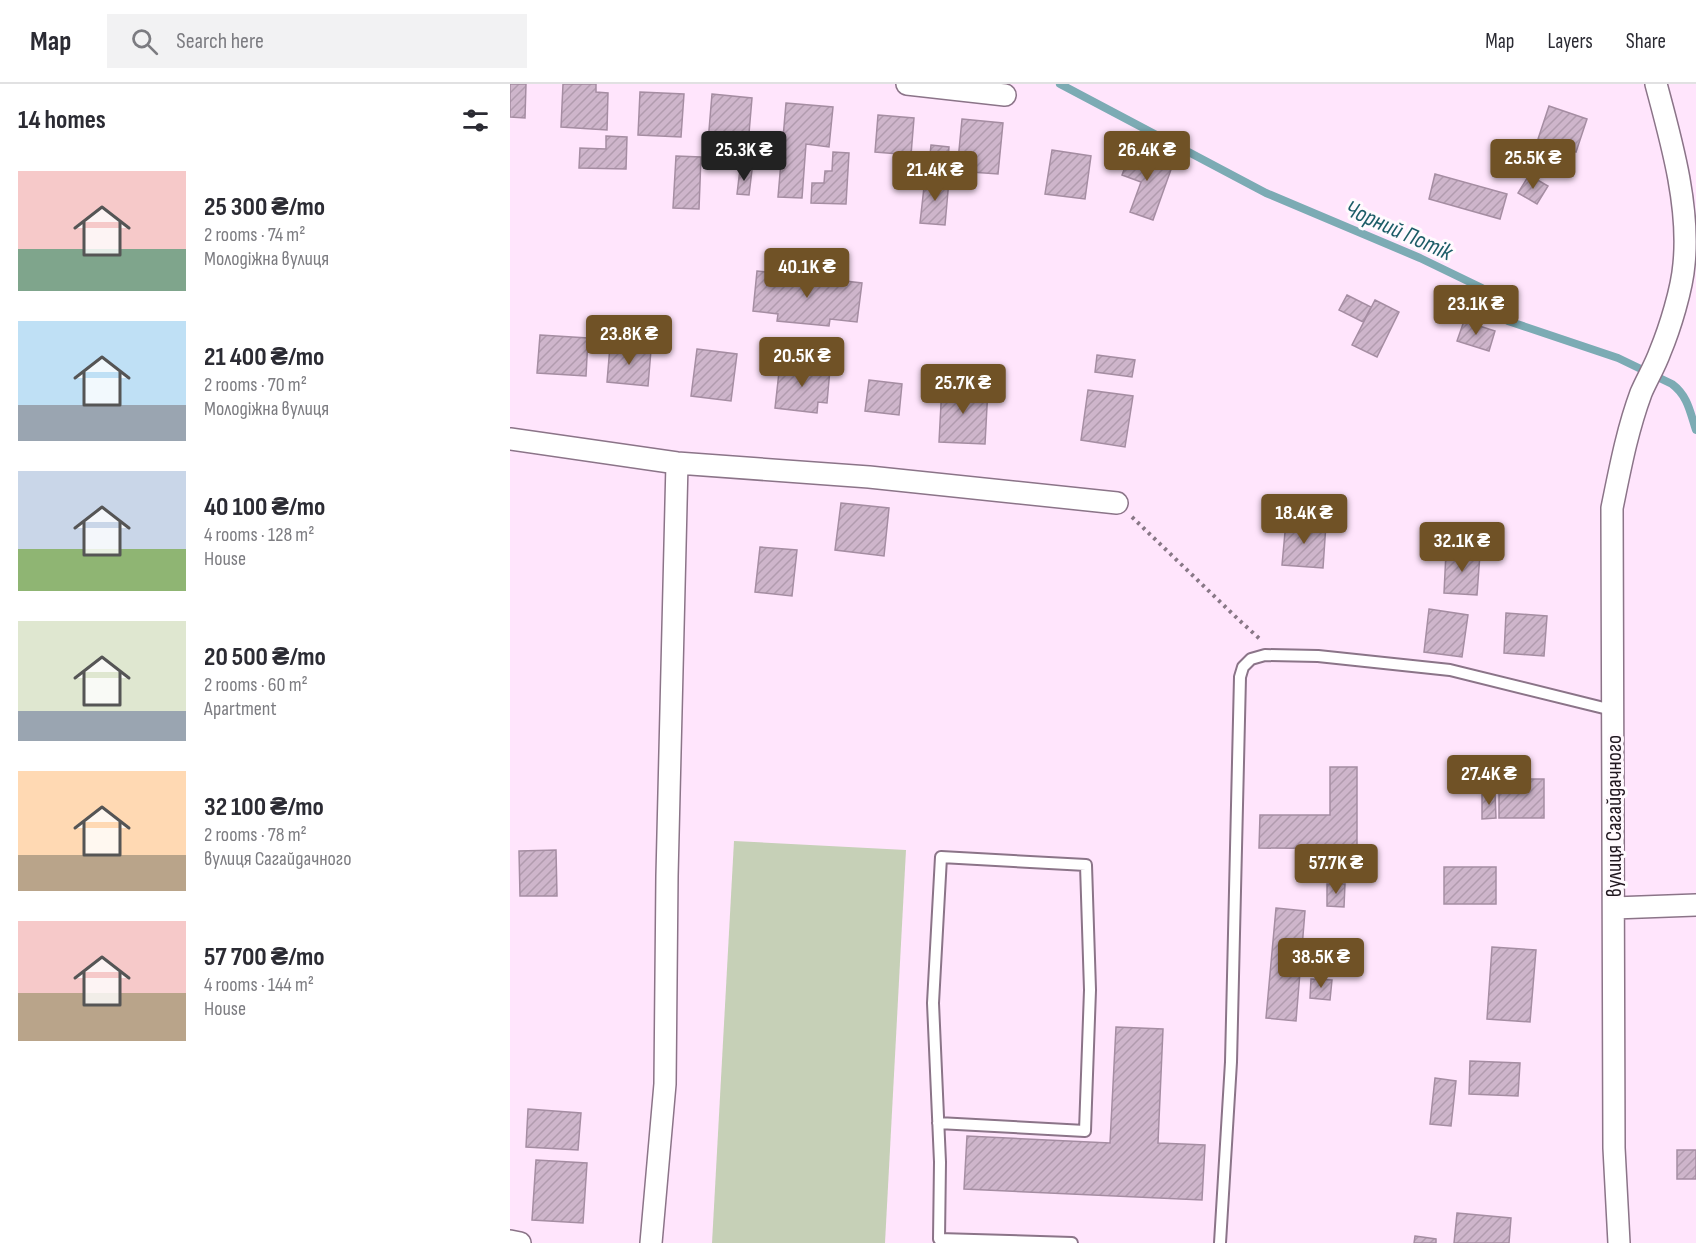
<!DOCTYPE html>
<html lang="en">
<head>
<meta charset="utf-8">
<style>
  :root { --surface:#fff; --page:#f2f2f3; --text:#2b2b33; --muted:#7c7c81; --line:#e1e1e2; --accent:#705226 }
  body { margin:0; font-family:"Sofia Sans Condensed",sans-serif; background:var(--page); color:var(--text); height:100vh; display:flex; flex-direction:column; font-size:22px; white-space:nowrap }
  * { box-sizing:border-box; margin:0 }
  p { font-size:20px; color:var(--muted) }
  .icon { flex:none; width:33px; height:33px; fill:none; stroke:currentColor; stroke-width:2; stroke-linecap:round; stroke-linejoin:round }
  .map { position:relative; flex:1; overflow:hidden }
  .panel { display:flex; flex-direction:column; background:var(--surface); width:510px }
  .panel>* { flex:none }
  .price { position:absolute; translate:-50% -51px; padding:0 14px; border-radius:6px; background:var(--accent); color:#fff; font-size:20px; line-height:39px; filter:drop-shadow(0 2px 3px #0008) }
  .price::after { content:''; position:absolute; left:50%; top:36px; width:18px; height:14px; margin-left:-9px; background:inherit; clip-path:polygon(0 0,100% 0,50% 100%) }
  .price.on { background:#222; color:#fff }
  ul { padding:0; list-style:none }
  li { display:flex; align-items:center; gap:18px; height:150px; padding:0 18px }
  li span { display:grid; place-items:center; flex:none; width:168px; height:120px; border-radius:0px; color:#555 }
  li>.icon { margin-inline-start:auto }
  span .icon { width:72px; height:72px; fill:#fffc; stroke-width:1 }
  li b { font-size:26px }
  h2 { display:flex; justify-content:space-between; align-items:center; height:72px; padding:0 18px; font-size:26px }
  header { display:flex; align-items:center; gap:36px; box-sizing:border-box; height:84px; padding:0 30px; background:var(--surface); border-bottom:2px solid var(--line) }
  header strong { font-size:28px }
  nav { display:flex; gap:33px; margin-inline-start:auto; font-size:21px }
  .search { width:420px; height:54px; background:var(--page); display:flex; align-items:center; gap:15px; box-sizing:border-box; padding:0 21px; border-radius:0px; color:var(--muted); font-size:22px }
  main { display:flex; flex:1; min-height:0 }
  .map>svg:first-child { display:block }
</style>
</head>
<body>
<header>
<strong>Map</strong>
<div class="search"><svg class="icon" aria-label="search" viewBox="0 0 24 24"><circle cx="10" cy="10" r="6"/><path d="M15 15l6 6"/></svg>Search here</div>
<nav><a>Map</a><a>Layers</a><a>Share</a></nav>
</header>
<main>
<section class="panel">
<h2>14 homes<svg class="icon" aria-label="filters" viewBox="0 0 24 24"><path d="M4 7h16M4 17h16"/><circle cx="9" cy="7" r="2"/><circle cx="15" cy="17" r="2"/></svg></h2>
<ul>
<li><span style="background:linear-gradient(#f6c9c9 65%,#7fa58c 0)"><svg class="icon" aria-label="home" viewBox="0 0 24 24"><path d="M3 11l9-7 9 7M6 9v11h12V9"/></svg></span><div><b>25 300 ₴/mo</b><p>2 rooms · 74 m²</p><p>Молодіжна вулиця</p></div></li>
<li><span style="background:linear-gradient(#bfe0f5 70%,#9aa5b1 0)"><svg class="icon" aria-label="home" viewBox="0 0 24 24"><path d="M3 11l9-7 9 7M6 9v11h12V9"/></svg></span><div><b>21 400 ₴/mo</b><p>2 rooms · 70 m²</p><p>Молодіжна вулиця</p></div></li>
<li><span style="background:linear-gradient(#c9d6e8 65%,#8fb573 0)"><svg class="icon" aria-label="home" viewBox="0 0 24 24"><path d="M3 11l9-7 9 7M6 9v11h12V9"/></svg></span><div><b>40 100 ₴/mo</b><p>4 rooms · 128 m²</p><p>House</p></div></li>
<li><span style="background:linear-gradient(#dfe7d0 75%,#9aa5b1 0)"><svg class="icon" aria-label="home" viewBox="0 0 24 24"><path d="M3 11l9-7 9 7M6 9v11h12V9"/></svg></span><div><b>20 500 ₴/mo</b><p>2 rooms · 60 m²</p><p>Apartment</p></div></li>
<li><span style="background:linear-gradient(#ffd9b3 70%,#b9a48a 0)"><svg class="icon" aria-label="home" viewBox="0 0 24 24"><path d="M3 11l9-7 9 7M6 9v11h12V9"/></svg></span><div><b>32 100 ₴/mo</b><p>2 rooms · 78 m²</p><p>вулиця Сагайдачного</p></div></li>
<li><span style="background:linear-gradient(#f6c9c9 60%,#b9a48a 0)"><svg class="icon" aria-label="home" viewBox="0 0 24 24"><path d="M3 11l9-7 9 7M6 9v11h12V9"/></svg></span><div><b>57 700 ₴/mo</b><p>4 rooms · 144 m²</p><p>House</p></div></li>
</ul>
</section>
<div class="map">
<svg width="1186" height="1159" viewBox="0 0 1186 1159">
  <defs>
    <pattern id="building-hatch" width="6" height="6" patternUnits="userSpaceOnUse" patternTransform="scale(1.5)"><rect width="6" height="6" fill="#ceb5cb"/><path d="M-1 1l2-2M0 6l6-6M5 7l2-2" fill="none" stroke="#b19bae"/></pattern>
  </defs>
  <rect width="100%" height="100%" fill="#ffe5fc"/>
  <!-- grass -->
  <path fill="#c6d0b7" d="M224 757 396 766 375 1159H202Z"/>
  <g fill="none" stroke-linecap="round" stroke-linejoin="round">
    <!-- stream -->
    <path stroke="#7cabb4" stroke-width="8" d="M550 0 756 109 910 174 972 204 982 215 991 231 998 237 1108 274 1162 300C1178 312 1180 328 1186 346"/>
  </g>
  <!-- building -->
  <path fill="url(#building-hatch)" stroke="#a58da2" stroke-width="1.5" d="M0 0H16L15 34 0 33Z
    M53 0H86V8L98 9 97 46 51 43Z
    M130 8 174 10 171 53 128 51Z
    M202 10 242 14 238 61 198 58Z
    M276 19 323 23 319 63 296 60 292 114 268 113Z
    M1039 22 1077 35 1066 68 1028 55Z
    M368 31 404 34 401 71 365 68Z
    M452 35 493 39 488 90 447 87Z
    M96 52 117 53 116 85 69 84 70 64 96 65Z
    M421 61 439 63 437 92 418 90Z
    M622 65 663 80 643 136 620 128 631 98 612 91Z
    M542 66 581 72 575 115 535 110Z
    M323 68 339 69 336 120 301 119 302 99H314L315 87H322Z
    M166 72 191 73 189 125 163 124Z
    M230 85 242 86 239 111 227 110Z
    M925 90 997 110 990 135 919 115Z
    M1019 91 1038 102 1027 120 1008 109Z
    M415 94 439 96 435 141 410 139Z
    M247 187 352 199 347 238 320 235 319 242 267 237 268 230 243 227Z
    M837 211 861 223 853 238 829 226Z
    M865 216 889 228 867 273 842 261Z
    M954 237 985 247 979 267 947 257Z
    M30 251 78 254 76 292 27 289Z
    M100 262 141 266 138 302 97 298Z
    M187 265 227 270 221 317 181 312Z
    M587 271 625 276 622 293 585 288Z
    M270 279 320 285 317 319 308 318 307 329 265 324Z
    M359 296 392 300 389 331 355 327Z
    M432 301 478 304 475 360 429 358Z
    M578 306 623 312 615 363 571 356Z
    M331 419 379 424 374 472 325 466Z
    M776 437 816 440 813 484 772 481Z
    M250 463 287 466 282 512 245 508Z
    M936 468 970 470 967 511 934 509Z
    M919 525 958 531 952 573 914 568Z
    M996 529 1037 532 1034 572 994 569Z
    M820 683H847V765L749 764 750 731H820Z
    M989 695H1034V734H989Z
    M972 709H985L986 734 972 735Z
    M46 766 47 812H10L9 767Z
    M934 783H986V820H934Z
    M817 800H835L834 823 817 822Z
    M766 824 795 827 786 937 756 934Z
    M982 863 1026 866 1020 938 977 935Z
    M801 895 822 896 820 916 800 914Z
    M606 943 653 945 648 1059 695 1061 692 1116 454 1105 457 1052 600 1059Z
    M960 977 1010 979 1008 1012 959 1010Z
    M925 994 946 997 941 1042 920 1040Z
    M18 1025 71 1029 68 1066 16 1063Z
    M1167 1066H1186V1095H1167Z
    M26 1076 77 1079 73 1139 22 1136Z
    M947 1129 1001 1134 999 1159H944Z
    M905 1152 926 1155V1159H904Z"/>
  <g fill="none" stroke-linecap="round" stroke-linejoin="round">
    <defs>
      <path id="service" d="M428 1039 575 1047 580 906 576 781 431 773 423 919 430 1078 429 1155 562 1159
        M710 1159 721 978 730 593 733 583 741 575 755 571 808 572 940 586 1102 626"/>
      <path id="minor" d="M397 0 495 11
        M0 355 167 379 359 393 607 419
        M1104 824 1186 821
        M0 1157 10 1159
        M141 1159 155 1000 157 792 167 379
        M1109 1159 1104 1064 1102 424C1110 385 1117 347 1131 309 1137 295 1145 282 1150 268 1160 244 1172 205 1174 180 1180 122 1161 56 1146 0"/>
    </defs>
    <!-- service casing -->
    <use href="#service" stroke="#8b7488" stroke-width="14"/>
    <!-- minor casing -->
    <use href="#minor" stroke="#8b7488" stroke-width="24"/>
    <!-- path -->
    <path stroke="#887786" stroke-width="4" stroke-dasharray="3 4.5" stroke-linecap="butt" d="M622 433 730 537 751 556"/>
    <!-- service -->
    <use href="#service" stroke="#fff" stroke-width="10"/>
    <!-- minor -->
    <use href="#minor" stroke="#fff" stroke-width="21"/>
  </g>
  <g text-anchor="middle" stroke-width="6" stroke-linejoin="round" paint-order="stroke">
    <!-- street labels -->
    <g font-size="22" fill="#20171f" stroke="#fffafe">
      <text transform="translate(1103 732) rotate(-90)" y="8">вулиця Сагайдачного</text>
    </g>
    <!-- water labels -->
    <g font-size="24" font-style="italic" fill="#1c5c67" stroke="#fffafe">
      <text transform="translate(889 146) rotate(24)" y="8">Чорний Потік</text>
    </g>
  </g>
</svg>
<b class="price on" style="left:234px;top:98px">25.3K ₴</b>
<b class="price" style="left:637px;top:98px">26.4K ₴</b>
<b class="price" style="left:1023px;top:106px">25.5K ₴</b>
<b class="price" style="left:425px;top:118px">21.4K ₴</b>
<b class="price" style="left:297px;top:215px">40.1K ₴</b>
<b class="price" style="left:966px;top:252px">23.1K ₴</b>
<b class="price" style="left:119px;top:282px">23.8K ₴</b>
<b class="price" style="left:292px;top:304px">20.5K ₴</b>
<b class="price" style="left:453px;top:331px">25.7K ₴</b>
<b class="price" style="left:794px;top:461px">18.4K ₴</b>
<b class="price" style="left:952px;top:489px">32.1K ₴</b>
<b class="price" style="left:979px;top:722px">27.4K ₴</b>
<b class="price" style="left:826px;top:811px">57.7K ₴</b>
<b class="price" style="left:811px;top:905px">38.5K ₴</b>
</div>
</main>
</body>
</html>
